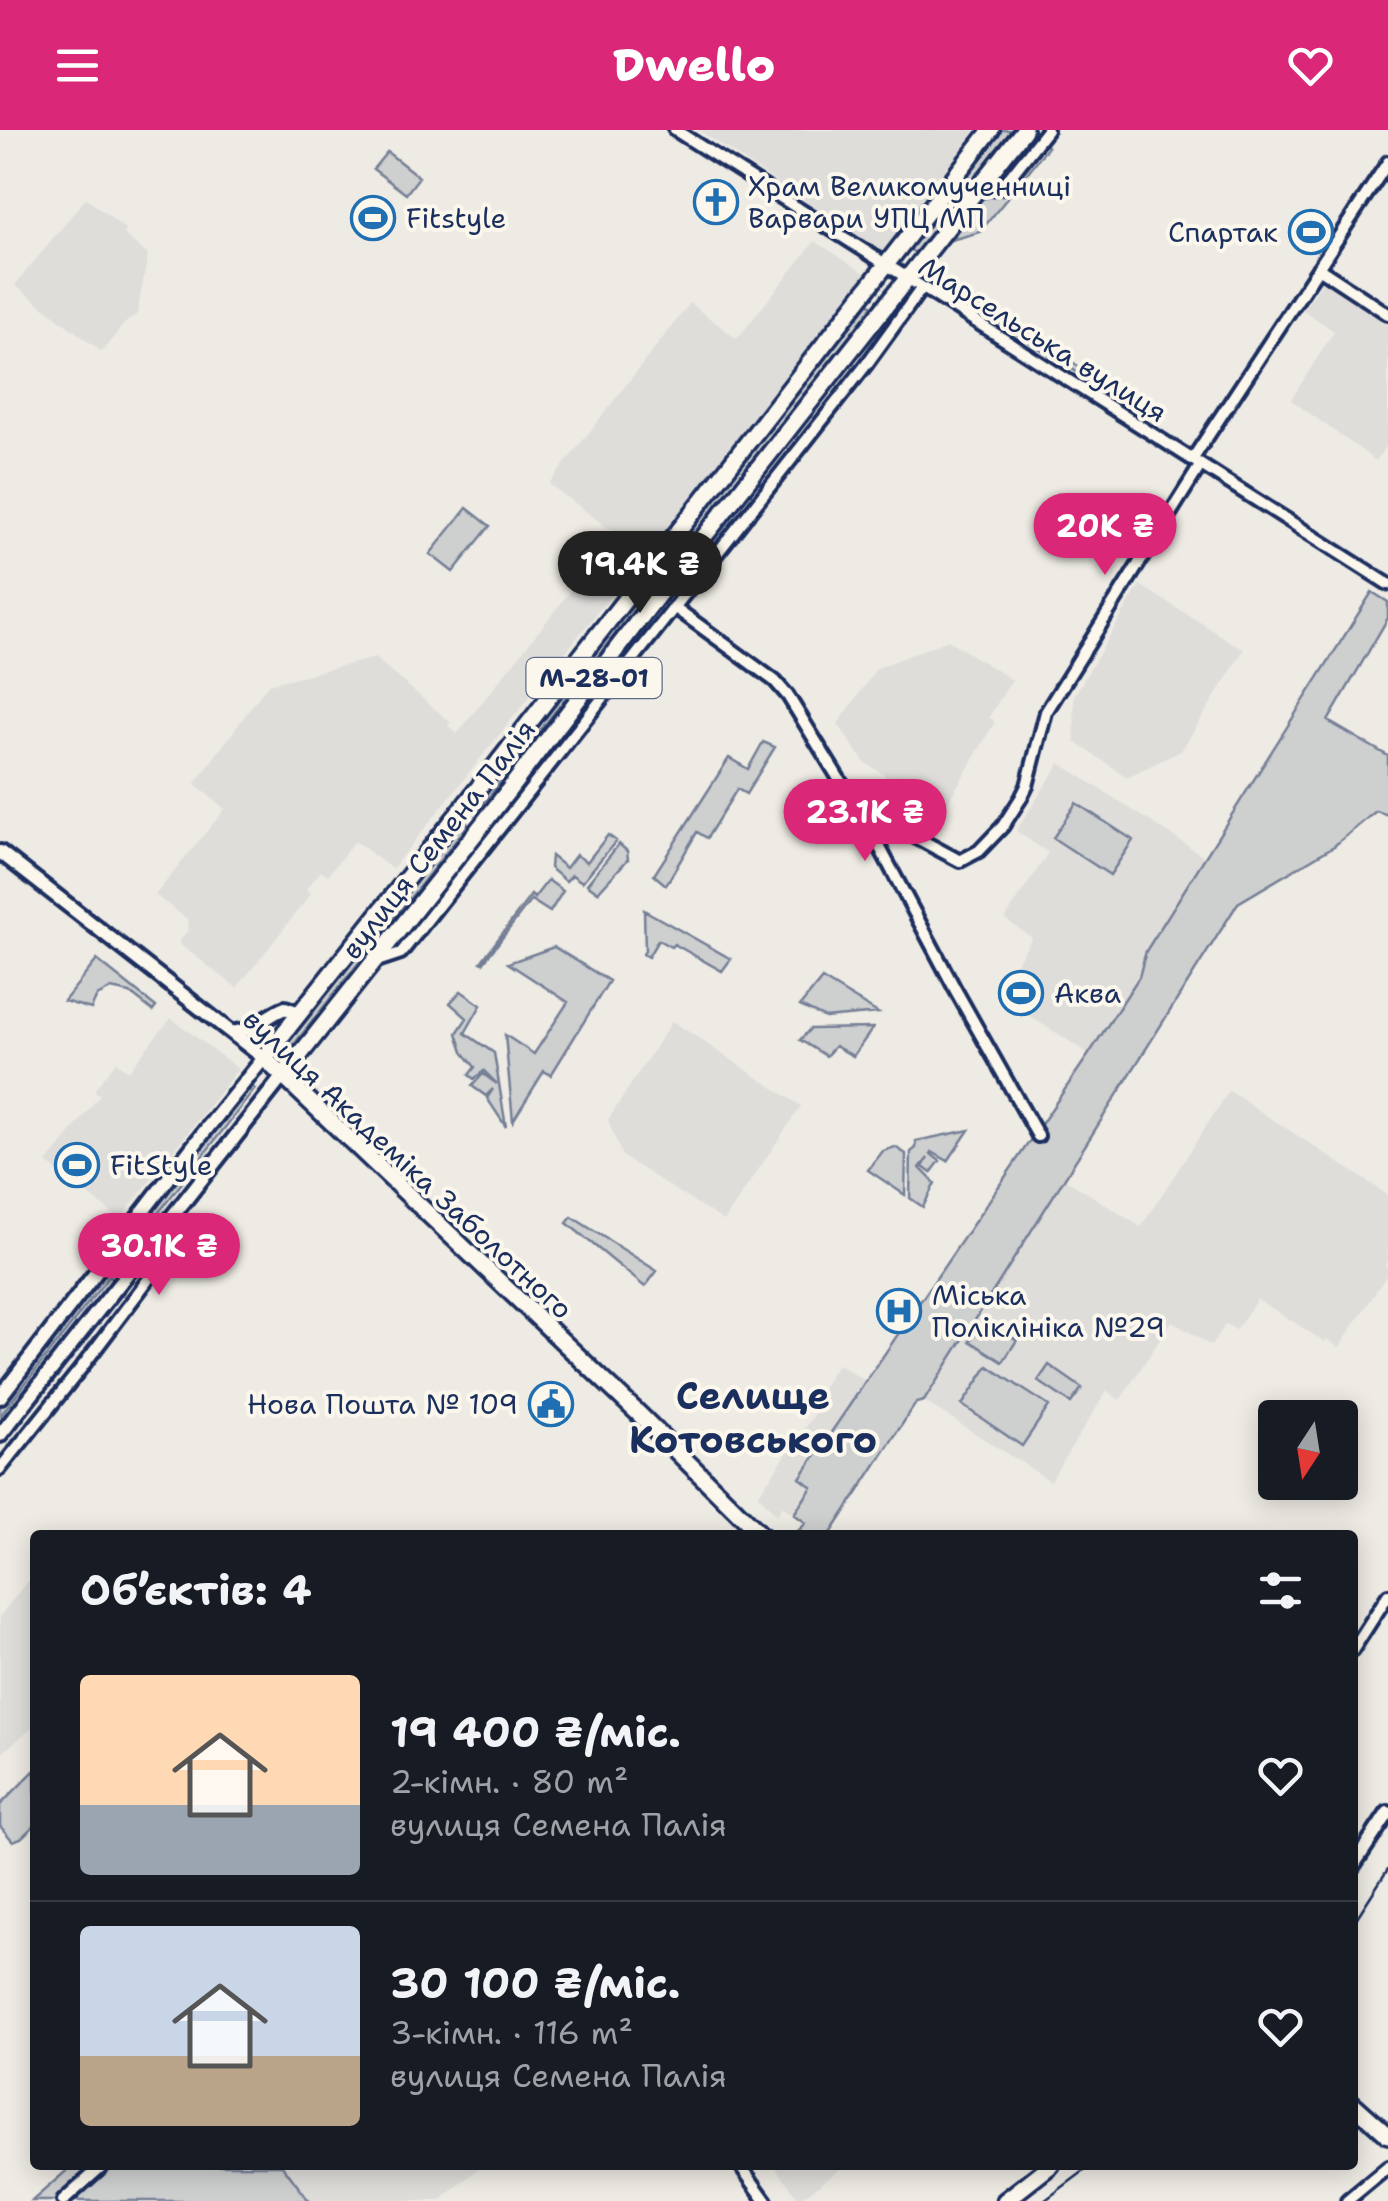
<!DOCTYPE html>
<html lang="uk">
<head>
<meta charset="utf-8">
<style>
  :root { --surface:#171b24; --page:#20242c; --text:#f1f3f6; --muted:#9ea1a6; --line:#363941; --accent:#db2777 }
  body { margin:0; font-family:"Shantell Sans",sans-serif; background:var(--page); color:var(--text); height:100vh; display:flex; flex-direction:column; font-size:38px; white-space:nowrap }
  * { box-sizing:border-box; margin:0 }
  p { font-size:32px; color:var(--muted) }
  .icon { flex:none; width:55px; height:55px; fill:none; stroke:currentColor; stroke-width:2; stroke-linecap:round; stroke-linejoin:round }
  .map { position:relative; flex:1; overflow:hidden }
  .details { position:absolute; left:30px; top:1400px; width:1328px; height:640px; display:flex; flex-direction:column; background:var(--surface); border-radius:10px; box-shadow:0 5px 25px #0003 }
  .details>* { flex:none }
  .needle { width:65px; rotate:192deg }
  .controls { position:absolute; left:1258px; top:1270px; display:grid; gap:20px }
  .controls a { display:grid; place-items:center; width:100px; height:100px; border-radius:10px; background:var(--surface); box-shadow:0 5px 25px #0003; font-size:50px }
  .price { position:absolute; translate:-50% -85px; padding:0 22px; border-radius:35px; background:var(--accent); color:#fff; font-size:32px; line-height:65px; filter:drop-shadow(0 2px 5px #0008) }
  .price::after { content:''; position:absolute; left:50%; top:60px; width:30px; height:22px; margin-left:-15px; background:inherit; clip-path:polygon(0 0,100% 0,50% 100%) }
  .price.active { background:#222; color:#fff }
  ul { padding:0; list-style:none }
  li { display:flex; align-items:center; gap:30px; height:250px; padding:0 50px }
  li+li { border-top:2px solid var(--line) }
  li span { display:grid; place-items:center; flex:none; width:280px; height:200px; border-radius:10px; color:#555 }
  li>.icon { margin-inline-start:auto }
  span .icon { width:120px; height:120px; fill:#fffc; stroke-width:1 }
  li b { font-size:42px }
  h2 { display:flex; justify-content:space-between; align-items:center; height:120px; padding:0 50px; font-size:42px }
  header { display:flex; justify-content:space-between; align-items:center; height:130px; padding:0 50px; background:var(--accent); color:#fff; font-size:45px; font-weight:800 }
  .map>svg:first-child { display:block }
</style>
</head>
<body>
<header><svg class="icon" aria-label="menu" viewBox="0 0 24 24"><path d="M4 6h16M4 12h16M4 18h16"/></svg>Dwello<svg class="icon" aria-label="heart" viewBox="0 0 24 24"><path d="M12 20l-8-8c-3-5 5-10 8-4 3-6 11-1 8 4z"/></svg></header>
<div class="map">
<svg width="1388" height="2071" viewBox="0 0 1388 2071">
  <rect width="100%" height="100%" fill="#eeebe4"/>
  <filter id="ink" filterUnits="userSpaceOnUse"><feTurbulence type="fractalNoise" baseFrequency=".01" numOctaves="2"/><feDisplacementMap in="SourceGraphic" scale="20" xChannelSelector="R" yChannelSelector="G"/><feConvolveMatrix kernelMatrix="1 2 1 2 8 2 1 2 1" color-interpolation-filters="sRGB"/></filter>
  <g filter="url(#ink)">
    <!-- built -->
    <path fill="#deddda" d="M698 0H976L883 123Z
      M86 68 126 100 124 104 148 125 137 184 123 195 102 222 15 155Z
      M815 111 875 150 654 432 549 354 690 173 737 209Z
      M1322 152 1388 195V312L1376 331 1291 270 1334 201 1303 180Z
      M607 415 632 439 392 739 355 711 328 745 321 741 306 759 311 764 237 858 178 813 188 800 187 789 155 765 225 679 195 654 268 554 375 528 450 592 448 595 457 604Z
      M1140 455 1244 520 1181 621 1127 647 1075 612 1074 566Z
      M948 510 1012 550 989 587 995 592 942 682 864 632 838 594 877 538Z
      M1060 633 1205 727 1146 821 1139 847 1089 924 997 865 1032 808 1005 789 1048 723 1016 701Z
      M171 888 238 939 120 1089 47 1033 100 965 94 960 116 932 128 941Z
      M672 891 801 976 724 1091 622 1026 608 990Z
      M1229 961 1388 1065V1130L1385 1135 1388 1138V1143L1339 1218 1327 1209 1325 1212 1257 1169 1236 1200 1226 1194 1211 1216 1172 1191 1120 1270 1107 1261 1050 1351 924 1271 1065 1049 1141 1097Z
      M837 1234 866 1251 800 1348 812 1356 794 1384 782 1376 777 1385 758 1365 827 1266 821 1261Z
      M28 1450 35 1458V1595L0 1625V1486Z
      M282 2035H483L440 2071H309Z
      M774 2035H846L799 2069Z"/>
    <!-- green -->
    <path fill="#cecfcf" stroke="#747f96" stroke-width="2.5" d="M1001 0H1012L915 123 908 118Z
      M1042 14 1048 17 980 102 951 110 980 69 1002 62Z
      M387 22 419 47 406 64 373 39Z
      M950 154 1097 248 1091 251 946 159Z
      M868 172 873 177 667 438 662 435Z
      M467 378 490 396 453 442 430 424Z
      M1372 462 1388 472V488L1328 591 1388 626V685L1376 681 1334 716 1238 773 924 1271 916 1273 830 1405H798L796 1403 806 1393 794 1384 812 1357 800 1348 1089 924 1139 847 1146 821Z
      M631 473 636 477 480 678 475 677Z
      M763 612 775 617 746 664 737 659 707 708 697 702 666 755 654 745 729 628 748 639Z
      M1076 673 1133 710 1110 745 1053 708Z
      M465 690 468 695 291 918 286 914Z
      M608 705 616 711 582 752 572 745 566 751 550 738 551 726 566 738 576 725 587 732Z
      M619 714 627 721 628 729 598 762 587 754Z
      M548 750 563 761 550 782 531 770 483 833 481 832 531 765 534 768Z
      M644 780 731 829 722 841 674 814 671 817 658 810 648 827 643 824 645 821Z
      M554 817 609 851 551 945 544 941 513 991 505 905 534 924 568 872 508 833Z
      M97 830 156 877 153 881 130 863 111 859 97 866 91 879 64 871Z
      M822 849 878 883 825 888 800 876Z
      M461 861 481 875 465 903 494 923 506 997 487 968 493 959 486 966 472 956 483 944 497 954 484 941 474 949 469 945 475 937 463 922 457 903 467 888 450 873Z
      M873 898 853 926 835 916 826 926 800 910 810 899Z
      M250 955 255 959 0 1286V1277Z
      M969 1000 948 1031 932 1022 931 1024 940 1031 931 1043 923 1037 928 1028 920 1038 935 1053 923 1077 910 1068 911 1022 916 1018V1011Z
      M895 1017 906 1024 905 1065 868 1040 883 1021Z
      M572 1087 657 1141 645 1157 567 1093Z
      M984 1189 1017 1210 1003 1232 970 1211Z
      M1049 1235 1082 1258 1071 1273 1038 1251Z
      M988 1236 1049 1276 1022 1316 962 1275Z
      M35 1640V1695L21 1708 13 1711 0 1696V1675Z
      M73 2035H282L309 2071H32Z"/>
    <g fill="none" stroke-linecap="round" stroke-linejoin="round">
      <defs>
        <path id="minor" d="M675 0 1388 454
          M977 61 1002 57 1047 0
          M1318 138 1388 184
          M1192 330 1388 32
          M674 477 775 551 788 566 871 701 955 859 1038 1006
          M871 701 886 697 902 700 960 731 979 721 1003 696 1021 668 1027 656 1046 582 1200 336
          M377 831 401 823 866 235 921 159
          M0 1339 82 1237 178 1110 174 1084
          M1352 1521 1388 1465
          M740 2035 766 2071
          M63 2071 103 2035
          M1347 2071 1388 2037"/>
        <path id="major" d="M0 722 264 928 208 997 0 1267
          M232 903C258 900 263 887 285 878L299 883
          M0 1305 283 946
          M1352 1737 1388 1683"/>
        <path id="highway" d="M283 946 482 695 648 478 1024 0
          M761 1405 640 1285 264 928 462 679 991 0
          M1352 1973 1388 2005
          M1005 2071 1051 2035"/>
      </defs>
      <!-- minor casing -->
      <use href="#minor" stroke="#1b2f5e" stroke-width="18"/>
      <!-- major casing -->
      <use href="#major" stroke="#1b2f5e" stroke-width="20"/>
      <!-- highway casing -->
      <use href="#highway" stroke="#1b2f5e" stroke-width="22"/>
      <!-- minor -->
      <use href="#minor" stroke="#fbf7ec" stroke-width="10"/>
      <!-- major -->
      <use href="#major" stroke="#fbf7ec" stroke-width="12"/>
      <!-- highway -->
      <use href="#highway" stroke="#fbf7ec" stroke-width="15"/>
      <!-- tram -->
      <path stroke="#1b2f5e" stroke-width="2.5" d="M1352 1795 1388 1739
        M1044 2071 1092 2035"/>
    </g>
  </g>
  <!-- icons -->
  <defs>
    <symbol id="church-ring" viewBox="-11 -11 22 22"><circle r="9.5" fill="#fbf7ec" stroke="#1f6fb2" stroke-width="1.5"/><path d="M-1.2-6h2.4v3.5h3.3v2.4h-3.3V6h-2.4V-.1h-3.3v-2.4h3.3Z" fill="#1f6fb2"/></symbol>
    <symbol id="stadium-ring" viewBox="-11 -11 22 22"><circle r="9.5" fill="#fbf7ec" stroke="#1f6fb2" stroke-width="1.5"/><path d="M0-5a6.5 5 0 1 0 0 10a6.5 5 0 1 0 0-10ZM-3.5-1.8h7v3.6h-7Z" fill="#1f6fb2"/></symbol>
    <symbol id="hospital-ring" viewBox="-11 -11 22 22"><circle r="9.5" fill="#fbf7ec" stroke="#1f6fb2" stroke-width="1.5"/><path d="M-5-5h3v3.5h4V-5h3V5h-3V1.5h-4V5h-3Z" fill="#1f6fb2"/></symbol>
    <symbol id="civic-ring" viewBox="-11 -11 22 22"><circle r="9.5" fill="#fbf7ec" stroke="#1f6fb2" stroke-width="1.5"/><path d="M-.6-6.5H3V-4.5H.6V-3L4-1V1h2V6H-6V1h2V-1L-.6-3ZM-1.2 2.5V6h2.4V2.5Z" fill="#1f6fb2"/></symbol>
  </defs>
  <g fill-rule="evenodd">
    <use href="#church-ring" x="691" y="47" width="50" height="50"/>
    <use href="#stadium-ring" x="348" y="63" width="50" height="50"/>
    <use href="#stadium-ring" x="1286" y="77" width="50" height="50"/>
    <use href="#stadium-ring" x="996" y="838" width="50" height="50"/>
    <use href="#stadium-ring" x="52" y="1010" width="50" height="50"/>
    <use href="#hospital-ring" x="874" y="1156" width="50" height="50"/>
    <use href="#civic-ring" x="526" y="1249" width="50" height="50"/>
  </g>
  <g text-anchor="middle" stroke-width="8" stroke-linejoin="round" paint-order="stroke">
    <!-- shield labels -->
    <rect fill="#fbf7ec" stroke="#5e6b89" stroke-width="2.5" x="526.5" y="528" width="135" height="40" rx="8"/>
    <g font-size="25" font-weight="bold" fill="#1b2f5e">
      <text x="594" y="557">М-28-01</text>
    </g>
    <!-- poi labels -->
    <g font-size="28" fill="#1b2f5e" stroke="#fbf7ec" text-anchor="start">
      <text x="748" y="66">Храм Великомученниці<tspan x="748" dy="32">Варвари УПЦ МП</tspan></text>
      <text x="406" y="98">Fitstyle</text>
      <text x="1278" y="112" text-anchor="end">Спартак</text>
      <text x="1054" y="873">Аква</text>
      <text x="110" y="1045">FitStyle</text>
      <text x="932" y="1175">Міська<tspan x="932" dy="32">Поліклініка №29</tspan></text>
      <text x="518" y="1284" text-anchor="end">Нова Пошта № 109</text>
    </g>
    <!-- street labels -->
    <g font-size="28" fill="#1b2f5e" stroke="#fbf7ec">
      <text transform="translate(1043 209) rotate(32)" y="10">Марсельська вулиця</text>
      <text transform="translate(438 709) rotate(-52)" y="10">вулиця Семена Палія</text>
      <text transform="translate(408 1034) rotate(43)" y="10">вулиця Академіка Заболотного</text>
    </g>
    <!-- district labels -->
    <g font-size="38" font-weight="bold" fill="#1b2f5e" stroke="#fbf7ec">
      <text x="753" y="1279">Селище<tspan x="753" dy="44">Котовського</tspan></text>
    </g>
  </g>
</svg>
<div class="controls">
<a><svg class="needle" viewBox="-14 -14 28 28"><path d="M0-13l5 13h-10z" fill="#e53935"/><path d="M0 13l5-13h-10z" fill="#9ea1a6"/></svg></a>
</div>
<b class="price" style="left:1105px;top:448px">20K ₴</b>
<b class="price active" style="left:640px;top:486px">19.4K ₴</b>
<b class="price" style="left:865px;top:734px">23.1K ₴</b>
<b class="price" style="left:159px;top:1168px">30.1K ₴</b>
<section class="details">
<h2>Об’єктів: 4<svg class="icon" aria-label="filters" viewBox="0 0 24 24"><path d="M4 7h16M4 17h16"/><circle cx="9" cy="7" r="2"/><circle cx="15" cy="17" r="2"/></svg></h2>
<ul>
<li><span style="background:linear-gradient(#ffd9b3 65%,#9aa5b1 0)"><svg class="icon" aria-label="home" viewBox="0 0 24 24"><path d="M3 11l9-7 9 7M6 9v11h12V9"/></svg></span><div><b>19 400 ₴/міс.</b><p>2-кімн. · 80 m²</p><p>вулиця Семена Палія</p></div><svg class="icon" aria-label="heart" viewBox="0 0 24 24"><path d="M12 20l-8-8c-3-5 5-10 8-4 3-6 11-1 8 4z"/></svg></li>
<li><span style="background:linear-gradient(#c9d6e8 65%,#b9a48a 0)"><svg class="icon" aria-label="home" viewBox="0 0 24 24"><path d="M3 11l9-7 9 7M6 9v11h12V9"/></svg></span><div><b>30 100 ₴/міс.</b><p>3-кімн. · 116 m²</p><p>вулиця Семена Палія</p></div><svg class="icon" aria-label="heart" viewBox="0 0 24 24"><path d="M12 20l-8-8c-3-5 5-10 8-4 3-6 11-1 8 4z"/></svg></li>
</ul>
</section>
</div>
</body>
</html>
